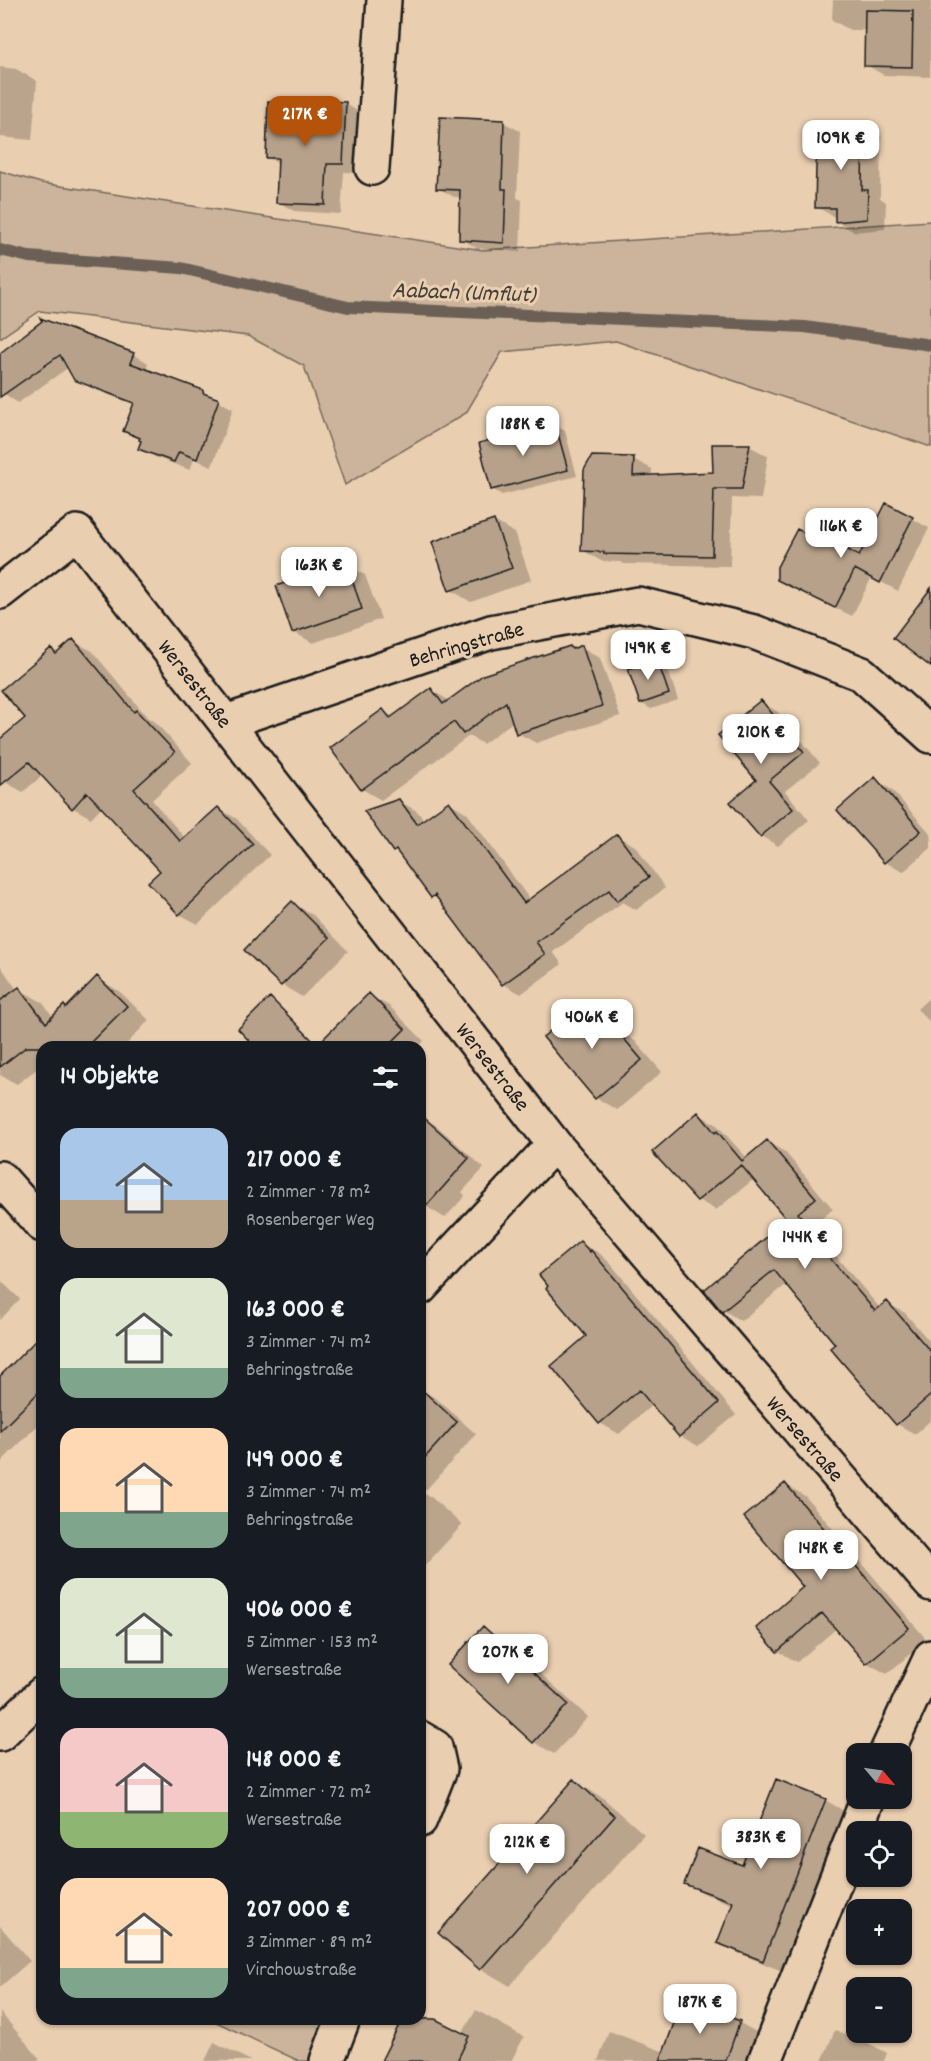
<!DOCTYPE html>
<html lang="de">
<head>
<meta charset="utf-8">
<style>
  :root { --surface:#171b24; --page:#20242c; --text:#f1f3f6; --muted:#9ea1a6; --accent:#b45309 }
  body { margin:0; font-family:Dekko,sans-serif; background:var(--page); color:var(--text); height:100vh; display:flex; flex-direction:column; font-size:22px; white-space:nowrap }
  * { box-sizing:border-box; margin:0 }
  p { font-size:20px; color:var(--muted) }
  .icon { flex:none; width:33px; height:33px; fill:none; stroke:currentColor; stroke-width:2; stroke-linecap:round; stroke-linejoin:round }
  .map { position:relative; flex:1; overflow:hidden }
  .sheet { position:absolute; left:36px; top:1041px; width:390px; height:984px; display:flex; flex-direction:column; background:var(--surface); border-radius:18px; box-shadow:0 2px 4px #0004 }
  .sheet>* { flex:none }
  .needle { width:39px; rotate:119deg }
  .fabs { position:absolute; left:846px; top:1743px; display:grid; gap:12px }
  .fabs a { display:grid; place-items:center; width:66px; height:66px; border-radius:12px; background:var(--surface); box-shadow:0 2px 4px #0004; font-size:30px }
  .price { position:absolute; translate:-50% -51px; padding:0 14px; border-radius:12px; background:#fff; color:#222; font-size:20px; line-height:39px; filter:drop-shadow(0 2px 3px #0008) }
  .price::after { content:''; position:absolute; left:50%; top:36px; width:18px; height:14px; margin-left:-9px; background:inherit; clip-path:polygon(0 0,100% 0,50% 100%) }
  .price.active { background:var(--accent); color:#fff }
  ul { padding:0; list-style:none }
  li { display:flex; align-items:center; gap:18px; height:150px; padding:0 24px }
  li span { display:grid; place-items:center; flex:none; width:168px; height:120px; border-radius:18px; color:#555 }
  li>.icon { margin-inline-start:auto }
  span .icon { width:72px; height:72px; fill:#fffc; stroke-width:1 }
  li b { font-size:26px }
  h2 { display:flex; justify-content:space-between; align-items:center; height:72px; padding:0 24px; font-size:26px }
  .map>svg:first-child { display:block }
</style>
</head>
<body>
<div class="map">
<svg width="931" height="2061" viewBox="0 0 931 2061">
  <rect width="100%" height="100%" fill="#e9ceb0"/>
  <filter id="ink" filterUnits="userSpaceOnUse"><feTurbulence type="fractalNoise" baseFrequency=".0167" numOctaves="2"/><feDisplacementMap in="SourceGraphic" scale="12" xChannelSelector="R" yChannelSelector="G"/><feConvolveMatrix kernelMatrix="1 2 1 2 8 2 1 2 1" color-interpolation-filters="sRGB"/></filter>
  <g filter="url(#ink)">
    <!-- green -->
    <path fill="#cbb49b" stroke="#74685c" stroke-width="1.5" d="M0 171 41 183 483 250 931 221V447L616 341 502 352 466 413 345 485 304 366 248 336 40 311 0 338Z
      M210 2019H325L309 2061H299Z"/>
    <!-- shadow -->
    <path fill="#0003" d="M833 0H931L930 77 884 75 866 65V30H850L832 20Z
      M0 67 16 69 37 81 32 140 0 137Z
      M346 104 362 114 360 173 344 172 341 214 294 211 278 202 279 164 267 157Z
      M503 122 520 131 517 198 522 200 520 252 477 248 461 239V197H454L438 188Z
      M862 125 881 136 880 198 886 202 885 229 854 232 836 221V218L817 207Z
      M0 354H133L148 363 146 370 203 392 233 409 212 466 194 459 190 470 155 457 140 448 143 441 125 431 135 405 91 388 76 379 69 367 18 403 0 391Z
      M555 425 565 431 577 476 502 495 492 489Z
      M749 446 768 456 761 499 732 498 730 566 624 564 620 562 601 561 582 550 633 459 652 469V477L714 474Z
      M887 505 929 528 898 591 872 577 852 616 796 589 823 544 860 558Z
      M494 521 515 533 531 580 471 602 451 590Z
      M346 564 365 575 381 619 313 643 293 632Z
      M73 641 92 651 148 718 155 722 192 763 152 800 185 838 218 808 237 819 270 855 198 924 179 914 162 871 102 806 91 818 73 808 43 775 23 792 5 782 0 776V741L27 718 52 650 58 654Z
      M570 647 574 649 582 647 600 658 620 716 536 743 518 733 514 721 483 744 469 736 381 800 362 789 332 749 383 711 394 717 431 690 450 701Z
      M657 661 667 667 678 700 651 709 641 703Z
      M761 702 778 712 820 763 785 791 809 820 778 846 761 836 758 780Z
      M875 779 892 790 931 834V848L903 872 885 862Z
      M399 801 417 811 424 820 449 802 467 813 530 900 617 836 635 846 665 888 636 910 623 902 553 952 562 964 521 994 503 984 443 903 432 896 401 855 394 851Z
      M292 903 313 915 348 951 302 997 282 985Z
      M0 965 17 990 19 989 42 1002 54 1018 67 1009 98 978 120 992 149 1020 124 1047H42V1074L38 1068 17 1084 0 1075Z
      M369 995 389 1006 424 1041 418 1047H317Z
      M931 996V1023L917 1009Z
      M590 1009 611 1021 620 1032 635 1041 662 1072 617 1110 596 1098 545 1037Z
      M698 1114 716 1124 747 1158 767 1142 785 1152 833 1209 815 1224 837 1251 834 1254 880 1308 887 1303 905 1313 931 1343V1420L915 1434 897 1424 837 1345 787 1284 741 1321 723 1310 789 1220 754 1179 716 1210 698 1200Z
      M422 1117 437 1126 484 1168 462 1192 465 1196 445 1218 430 1209 420 1200V1119Z
      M580 1243 599 1253 610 1263 736 1415 698 1446 680 1436 653 1404 619 1434 600 1423 553 1366 588 1336 550 1286Z
      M0 1280 20 1299 0 1320Z
      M42 1352V1421L0 1463V1376L1 1377Z
      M420 1389 437 1399 476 1434 426 1490 420 1486Z
      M786 1485 805 1496 927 1640 887 1674 867 1663 837 1628 797 1662 778 1651 805 1587Z
      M421 1492 431 1497 462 1525 420 1571Z
      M483 1628 504 1640 588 1717 554 1754 534 1742Z
      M574 1781 603 1798 644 1834 510 1986 481 1969Z
      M825 1800 844 1811 782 1971 738 1953 719 1943 734 1905 705 1894 686 1883 743 1867Z
      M42 1869V1878L38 1874Z
      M0 1926 30 1961 0 1987Z
      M684 2001 740 2023 758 2033 747 2061H598L609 2031 665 2052Z
      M476 2010 524 2037 511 2061H396L404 2019H420V2013L462 2034Z
      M0 2012 40 2059 38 2061H0Z
      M835 2030 870 2044 887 2053 884 2061H822Z
      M214 2042 251 2061H205Z"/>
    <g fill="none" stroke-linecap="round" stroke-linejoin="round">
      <!-- stream -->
      <path stroke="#6c6156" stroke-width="12" d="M0 250 29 257 181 268 348 307 805 327 931 345"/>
    </g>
    <!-- building -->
    <path fill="#b7a18b" stroke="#1c1c1c" stroke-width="1.5" d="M865 10 913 11 912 67 864 66Z
      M293 100 346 102 343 164H327L325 205 276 203 278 158H266L268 101 293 102Z
      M440 117 504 120 502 189H506L504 243 459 240 460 190 436 189Z
      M817 123 863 124 862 190H868L867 219 835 222V208H815Z
      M40 318 134 353 130 363 203 390V393L219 399 197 459 179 452 174 462 138 449 141 441 139 440 140 438 123 431 134 403 74 380 60 355 0 397V353L42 321Z
      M555 423 568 470 491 490 479 443Z
      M712 444H750L742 489H714L712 556 604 554V552L581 551 584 470 592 456 634 457 633 476 713 472Z
      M886 503 913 517 880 583 855 569 835 608 777 580V567L797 529 822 542 825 537 859 556Z
      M494 520 512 568 449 591 432 542Z
      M346 562 362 609 292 633 276 586Z
      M931 588V667L893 638Z
      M73 639 134 712 136 710 175 752 134 789 180 841 218 807 253 844 179 915 148 882 160 871 87 792 72 809 29 762 0 786V739L25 718 1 690 51 648 56 654Z
      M582 645 602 706 516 734 506 702 463 734 454 722 361 790 330 748 383 709 390 718 431 688 443 704 483 675 570 646 572 649Z
      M657 659 669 694 640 704 628 669Z
      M761 700 804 752 769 781 793 809 760 837 730 802 756 780 718 735Z
      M875 777 921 831 884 863 837 810Z
      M399 799 417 824 449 801 524 903 617 834 649 877 617 901 609 890 536 942 545 954 502 985 435 895 431 898 396 850 393 852 364 811Z
      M292 901 329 938 281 986 244 950Z
      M97 976 127 1006 86 1047H26L0 1067V1001L19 987 46 1023 64 1005 66 1008Z
      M369 993 405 1029 387 1047H255L238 1029 270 997 317 1045Z
      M577 1007H590L610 1031 614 1027 642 1060 595 1099 543 1037Z
      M698 1112 715 1133 717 1131 742 1161 767 1140 816 1198 798 1213 820 1240 817 1243 875 1311 887 1301 931 1352V1395L896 1425 830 1348 835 1344 774 1270 722 1312 704 1290 787 1220 741 1165 697 1201 652 1152Z
      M420 1114 469 1158 420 1213Z
      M580 1241 590 1252 591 1250 719 1403 679 1437 639 1390 599 1424 551 1366 586 1336 546 1288 548 1286 539 1275Z
      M42 1334V1389L0 1431V1376Z
      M420 1388 457 1422 420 1463Z
      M785 1483 909 1628 866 1664 822 1613 777 1652 756 1628 803 1587 744 1517Z
      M483 1626 568 1704 533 1743 448 1665Z
      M574 1779 615 1816 480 1970 438 1933Z
      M776 1779 826 1799 763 1961 717 1943 733 1902 684 1884 698 1848 742 1865Z
      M683 1999 740 2021 726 2061H660Z
      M402 2019H435L469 2036 457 2061H381Z"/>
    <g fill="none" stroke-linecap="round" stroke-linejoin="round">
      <defs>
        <path id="minor" d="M372 168 384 0
          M0 592 77 532 554 1144 931 1584
          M226 722 491 632 638 604 754 632 862 674 931 736
          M0 1178 42 1225
          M420 1288 554 1144
          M0 1734 42 1694
          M420 1738 435 1747 440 1769 420 1820
          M886 1754 931 1657
          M327 2061 343 2019
          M765 2061 868 1798"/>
      </defs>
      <!-- minor casing -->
      <use href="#minor" stroke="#1c1c1c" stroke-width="38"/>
      <!-- minor -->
      <use href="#minor" stroke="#e9ceb0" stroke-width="33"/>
    </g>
  </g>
  <g text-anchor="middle" stroke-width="6" stroke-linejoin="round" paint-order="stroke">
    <!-- street labels -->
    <g font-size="22" fill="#1c1c1c" stroke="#e9ceb0">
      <text transform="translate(466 643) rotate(-16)" y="8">Behringstraße</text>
      <text transform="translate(196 683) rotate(52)" y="8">Wersestraße</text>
      <text transform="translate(494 1066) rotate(52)" y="8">Wersestraße</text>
      <text transform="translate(806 1438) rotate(49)" y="8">Wersestraße</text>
    </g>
    <!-- water labels -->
    <g font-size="24" font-style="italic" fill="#443e39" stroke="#e9ceb0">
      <text transform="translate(464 291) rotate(2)" y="8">Aabach (Umflut)</text>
    </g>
  </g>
</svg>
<div class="fabs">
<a><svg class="needle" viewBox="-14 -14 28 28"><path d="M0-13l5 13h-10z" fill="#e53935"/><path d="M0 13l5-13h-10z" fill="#9ea1a6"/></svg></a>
<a><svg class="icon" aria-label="locate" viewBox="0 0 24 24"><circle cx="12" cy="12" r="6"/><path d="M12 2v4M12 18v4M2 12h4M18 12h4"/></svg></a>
<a>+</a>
<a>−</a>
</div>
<b class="price active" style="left:305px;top:147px">217K €</b>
<b class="price" style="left:841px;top:171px">109K €</b>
<b class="price" style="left:523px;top:457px">188K €</b>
<b class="price" style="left:841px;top:559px">116K €</b>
<b class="price" style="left:319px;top:598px">163K €</b>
<b class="price" style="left:648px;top:681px">149K €</b>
<b class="price" style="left:761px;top:765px">210K €</b>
<b class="price" style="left:592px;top:1050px">406K €</b>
<b class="price" style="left:805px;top:1270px">144K €</b>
<b class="price" style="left:821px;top:1581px">148K €</b>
<b class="price" style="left:508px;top:1685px">207K €</b>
<b class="price" style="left:761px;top:1870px">383K €</b>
<b class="price" style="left:527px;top:1875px">212K €</b>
<b class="price" style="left:700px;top:2035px">187K €</b>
<section class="sheet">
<h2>14 Objekte<svg class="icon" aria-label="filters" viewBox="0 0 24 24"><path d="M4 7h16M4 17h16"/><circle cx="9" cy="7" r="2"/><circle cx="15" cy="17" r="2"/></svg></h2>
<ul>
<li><span style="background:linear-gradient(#a9c7e8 60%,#b9a48a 0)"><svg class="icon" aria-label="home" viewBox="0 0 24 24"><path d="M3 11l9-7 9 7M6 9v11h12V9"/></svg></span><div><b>217 000 €</b><p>2 Zimmer · 78 m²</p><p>Rosenberger Weg</p></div></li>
<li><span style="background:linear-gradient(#dfe7d0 75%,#7fa58c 0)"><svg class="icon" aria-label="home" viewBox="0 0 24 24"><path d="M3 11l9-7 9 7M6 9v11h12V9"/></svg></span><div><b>163 000 €</b><p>3 Zimmer · 74 m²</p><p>Behringstraße</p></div></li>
<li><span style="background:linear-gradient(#ffd9b3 70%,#7fa58c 0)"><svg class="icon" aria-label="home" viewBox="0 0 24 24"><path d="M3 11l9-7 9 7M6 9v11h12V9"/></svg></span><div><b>149 000 €</b><p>3 Zimmer · 74 m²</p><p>Behringstraße</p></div></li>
<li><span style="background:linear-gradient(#dfe7d0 75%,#7fa58c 0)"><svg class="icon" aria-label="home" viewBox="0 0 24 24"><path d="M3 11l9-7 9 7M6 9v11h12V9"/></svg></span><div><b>406 000 €</b><p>5 Zimmer · 153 m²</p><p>Wersestraße</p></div></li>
<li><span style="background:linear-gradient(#f6c9c9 70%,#8fb573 0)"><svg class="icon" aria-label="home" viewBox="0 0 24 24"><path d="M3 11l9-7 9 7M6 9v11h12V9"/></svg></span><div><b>148 000 €</b><p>2 Zimmer · 72 m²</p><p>Wersestraße</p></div></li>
<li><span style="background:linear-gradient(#ffd9b3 75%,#7fa58c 0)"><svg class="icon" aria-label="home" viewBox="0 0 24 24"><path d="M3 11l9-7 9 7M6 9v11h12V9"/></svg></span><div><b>207 000 €</b><p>3 Zimmer · 89 m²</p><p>Virchowstraße</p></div></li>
</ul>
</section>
</div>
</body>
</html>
